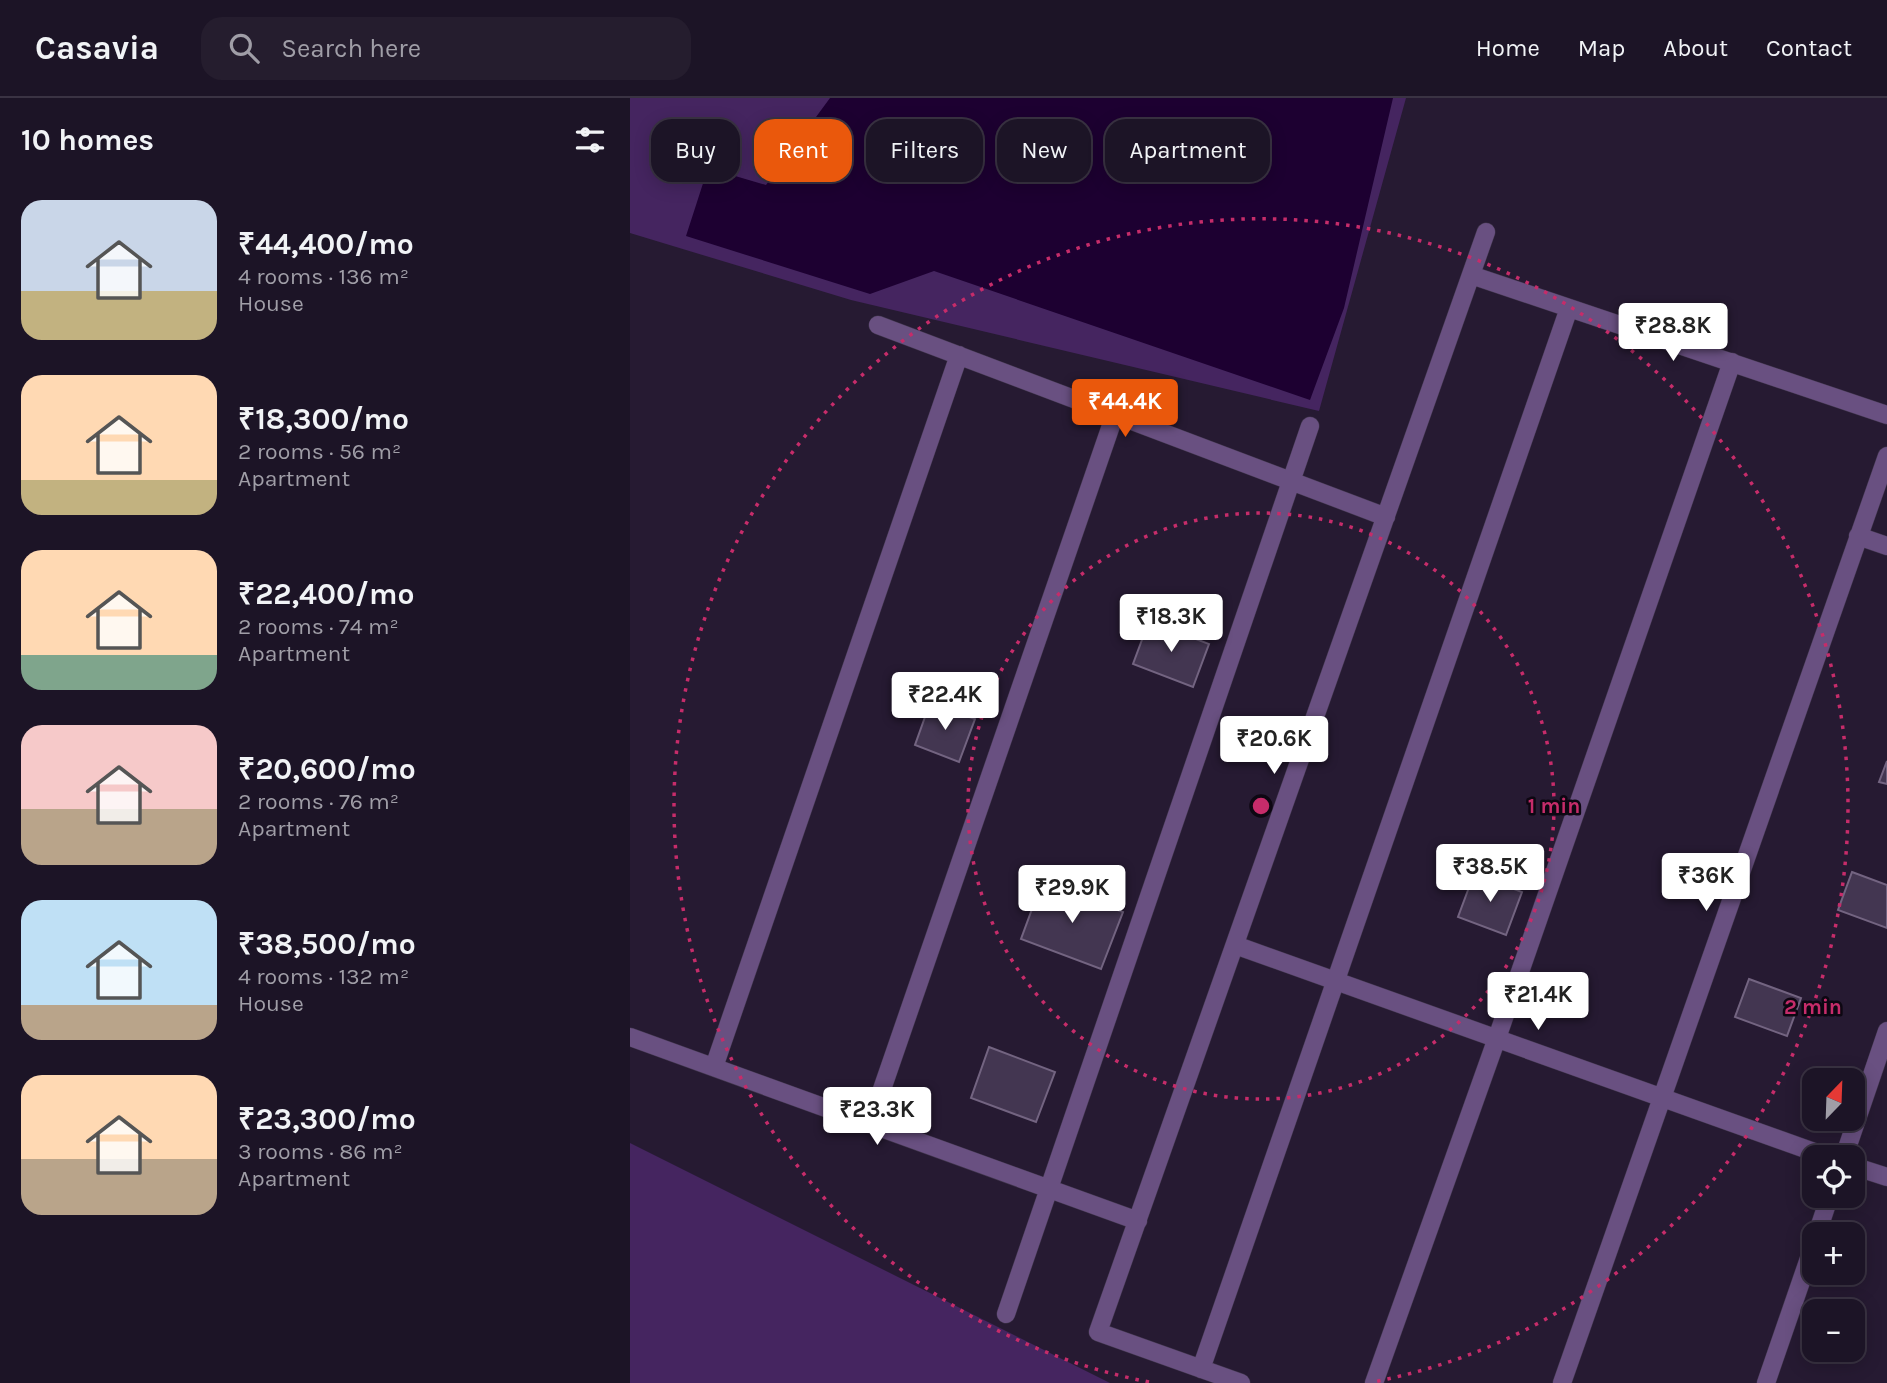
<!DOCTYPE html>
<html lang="en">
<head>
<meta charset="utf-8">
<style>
  :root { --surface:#1c1426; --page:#251d2e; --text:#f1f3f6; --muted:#a09ea7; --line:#3a3343; --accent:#ea580c }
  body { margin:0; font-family:Karla,sans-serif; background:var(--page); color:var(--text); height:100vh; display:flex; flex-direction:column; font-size:26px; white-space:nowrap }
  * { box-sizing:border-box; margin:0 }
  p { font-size:23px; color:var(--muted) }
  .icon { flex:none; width:38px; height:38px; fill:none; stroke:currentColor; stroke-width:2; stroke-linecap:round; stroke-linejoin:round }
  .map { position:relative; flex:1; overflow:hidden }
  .details { display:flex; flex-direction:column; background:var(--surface); width:630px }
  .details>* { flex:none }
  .hud { position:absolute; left:21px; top:21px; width:665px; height:63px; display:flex; gap:14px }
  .needle { width:46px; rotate:23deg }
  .fabs { position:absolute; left:1172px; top:970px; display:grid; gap:14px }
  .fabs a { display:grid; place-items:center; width:63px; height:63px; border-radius:14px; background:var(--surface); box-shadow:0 4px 18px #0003,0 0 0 2px var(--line); font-size:35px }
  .price { position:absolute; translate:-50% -60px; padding:0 16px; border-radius:7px; background:#fff; color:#222; font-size:23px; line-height:46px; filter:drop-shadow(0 2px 4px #0008) }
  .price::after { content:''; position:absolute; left:50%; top:42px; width:21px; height:16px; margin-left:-10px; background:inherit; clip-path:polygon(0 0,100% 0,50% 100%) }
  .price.current { background:var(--accent); color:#fff }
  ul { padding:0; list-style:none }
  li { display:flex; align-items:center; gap:21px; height:175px; padding:0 21px }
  li span { display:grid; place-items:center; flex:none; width:196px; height:140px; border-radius:21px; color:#555 }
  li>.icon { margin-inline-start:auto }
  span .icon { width:84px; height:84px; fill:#fffc; stroke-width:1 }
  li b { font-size:30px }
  h2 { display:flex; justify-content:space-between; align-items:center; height:84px; padding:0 21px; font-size:30px }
  .pill { padding:0 24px; border-radius:21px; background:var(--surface); box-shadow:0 4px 18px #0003,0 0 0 2px var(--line); font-size:24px; line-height:63px }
  .pill.current { background:var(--accent); color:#fff }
  header { display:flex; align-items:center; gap:42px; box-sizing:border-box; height:98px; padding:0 35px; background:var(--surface); border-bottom:2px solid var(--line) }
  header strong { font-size:33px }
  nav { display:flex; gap:38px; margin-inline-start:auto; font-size:24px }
  .search { width:490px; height:63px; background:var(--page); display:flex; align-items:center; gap:18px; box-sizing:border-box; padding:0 24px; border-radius:21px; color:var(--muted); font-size:26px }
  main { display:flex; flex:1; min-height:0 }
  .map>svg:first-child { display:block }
</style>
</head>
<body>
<header>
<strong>Casavia</strong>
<div class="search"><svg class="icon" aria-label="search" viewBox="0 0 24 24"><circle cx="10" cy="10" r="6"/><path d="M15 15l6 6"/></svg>Search here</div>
<nav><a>Home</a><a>Map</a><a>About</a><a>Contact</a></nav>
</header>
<main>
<section class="details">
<h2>10 homes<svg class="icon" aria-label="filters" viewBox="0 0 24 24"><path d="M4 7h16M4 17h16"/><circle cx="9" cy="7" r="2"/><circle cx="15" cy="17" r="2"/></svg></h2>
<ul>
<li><span style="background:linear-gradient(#c9d6e8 65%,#c2b280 0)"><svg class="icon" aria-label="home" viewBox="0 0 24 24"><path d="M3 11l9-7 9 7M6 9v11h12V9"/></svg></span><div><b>₹44,400/mo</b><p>4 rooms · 136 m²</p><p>House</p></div></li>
<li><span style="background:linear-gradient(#ffd9b3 75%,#c2b280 0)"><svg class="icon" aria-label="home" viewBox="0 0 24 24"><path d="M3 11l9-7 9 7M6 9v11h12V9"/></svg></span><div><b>₹18,300/mo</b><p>2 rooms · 56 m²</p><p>Apartment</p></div></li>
<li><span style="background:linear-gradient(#ffd9b3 75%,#7fa58c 0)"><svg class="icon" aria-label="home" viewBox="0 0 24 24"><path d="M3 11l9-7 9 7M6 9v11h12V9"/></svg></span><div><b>₹22,400/mo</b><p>2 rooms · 74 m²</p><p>Apartment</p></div></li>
<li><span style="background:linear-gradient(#f6c9c9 60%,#b9a48a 0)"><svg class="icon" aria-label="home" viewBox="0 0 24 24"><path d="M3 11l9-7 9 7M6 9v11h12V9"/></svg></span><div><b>₹20,600/mo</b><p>2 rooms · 76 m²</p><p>Apartment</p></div></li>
<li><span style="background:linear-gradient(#bfe0f5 75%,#b9a48a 0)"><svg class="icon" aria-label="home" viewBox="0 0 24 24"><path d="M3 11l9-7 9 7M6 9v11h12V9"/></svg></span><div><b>₹38,500/mo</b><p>4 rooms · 132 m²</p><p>House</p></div></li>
<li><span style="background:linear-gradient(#ffd9b3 60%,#b9a48a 0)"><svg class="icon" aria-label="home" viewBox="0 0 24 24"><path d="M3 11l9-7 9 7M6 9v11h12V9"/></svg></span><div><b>₹23,300/mo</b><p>3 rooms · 86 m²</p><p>Apartment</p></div></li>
</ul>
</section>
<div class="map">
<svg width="1257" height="1285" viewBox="0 0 1257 1285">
  <rect width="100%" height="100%" fill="#261a32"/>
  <!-- green -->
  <path fill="#452560" d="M0 0H776L689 313 221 202 0 135Z
    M0 1045 480 1285H0Z"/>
  <!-- water -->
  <path fill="#1d0031" d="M200 0H763L714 210 680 302 304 173 240 196 56 138 78 70 136 87Z"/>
  <!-- building -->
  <path fill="#433651" stroke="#736481" stroke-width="2" d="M519 523 579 546 563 589 503 566Z
    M300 605 345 621 329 664 285 647Z
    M1257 663V686L1249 684Z
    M1222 774 1257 787V830L1208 812Z
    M844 776 892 794 876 837 828 819Z
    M412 784 493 814 471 871 391 841Z
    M1119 881 1171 900 1157 938 1105 919Z
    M359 949 425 974 406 1024 341 1000Z"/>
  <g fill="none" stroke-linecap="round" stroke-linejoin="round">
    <defs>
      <path id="street" d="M841 177 1257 317
        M248 227 756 419
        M1228 438 1257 448
        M605 847 1198 1059
        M0 939 508 1123
        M84 969 329 257
        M240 1026 485 316
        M1214 1059 1257 933
        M1223 1068 1257 1079
        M1187 1136 1200 1097
        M376 1216 680 328
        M571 1271 939 210
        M611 1285 468 1234 856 134
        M744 1285 867 940 1102 264
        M932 1285 1257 358
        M1136 1285 1185 1143"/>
    </defs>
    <!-- street casing -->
    <use href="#street" stroke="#41364d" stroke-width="19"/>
    <!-- street -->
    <use href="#street" stroke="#695081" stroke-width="18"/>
  </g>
  <!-- distance rings -->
  <g fill="none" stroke="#c62c6a" stroke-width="3.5" stroke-dasharray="3.5 7">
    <circle cx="631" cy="708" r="293"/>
    <path d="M519 1284A587 587 0 1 1 743 1284"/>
  </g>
  <circle cx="631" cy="708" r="10" fill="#c62c6a" stroke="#0d0712" stroke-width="3.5"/>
  <g font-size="21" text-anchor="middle" font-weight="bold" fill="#c62c6a" stroke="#0d0712" stroke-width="5" stroke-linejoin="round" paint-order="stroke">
    <text x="924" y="715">1 min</text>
    <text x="1183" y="916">2 min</text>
  </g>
</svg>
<div class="fabs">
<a><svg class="needle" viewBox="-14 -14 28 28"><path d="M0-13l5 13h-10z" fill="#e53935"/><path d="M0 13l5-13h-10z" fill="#a09ea7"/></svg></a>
<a><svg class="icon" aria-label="locate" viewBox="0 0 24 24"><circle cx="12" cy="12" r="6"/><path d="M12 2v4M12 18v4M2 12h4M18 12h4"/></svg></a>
<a>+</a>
<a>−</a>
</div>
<b class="price" style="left:1043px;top:265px">₹28.8K</b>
<b class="price current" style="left:495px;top:341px">₹44.4K</b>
<b class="price" style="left:541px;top:556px">₹18.3K</b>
<b class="price" style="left:315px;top:634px">₹22.4K</b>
<b class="price" style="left:644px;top:678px">₹20.6K</b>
<b class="price" style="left:860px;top:806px">₹38.5K</b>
<b class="price" style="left:1076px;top:815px">₹36K</b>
<b class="price" style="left:442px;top:827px">₹29.9K</b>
<b class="price" style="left:908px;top:934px">₹21.4K</b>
<b class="price" style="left:247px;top:1049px">₹23.3K</b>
<div class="hud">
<a class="pill">Buy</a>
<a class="pill current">Rent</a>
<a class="pill">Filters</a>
<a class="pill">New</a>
<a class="pill">Apartment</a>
</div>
</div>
</main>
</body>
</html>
